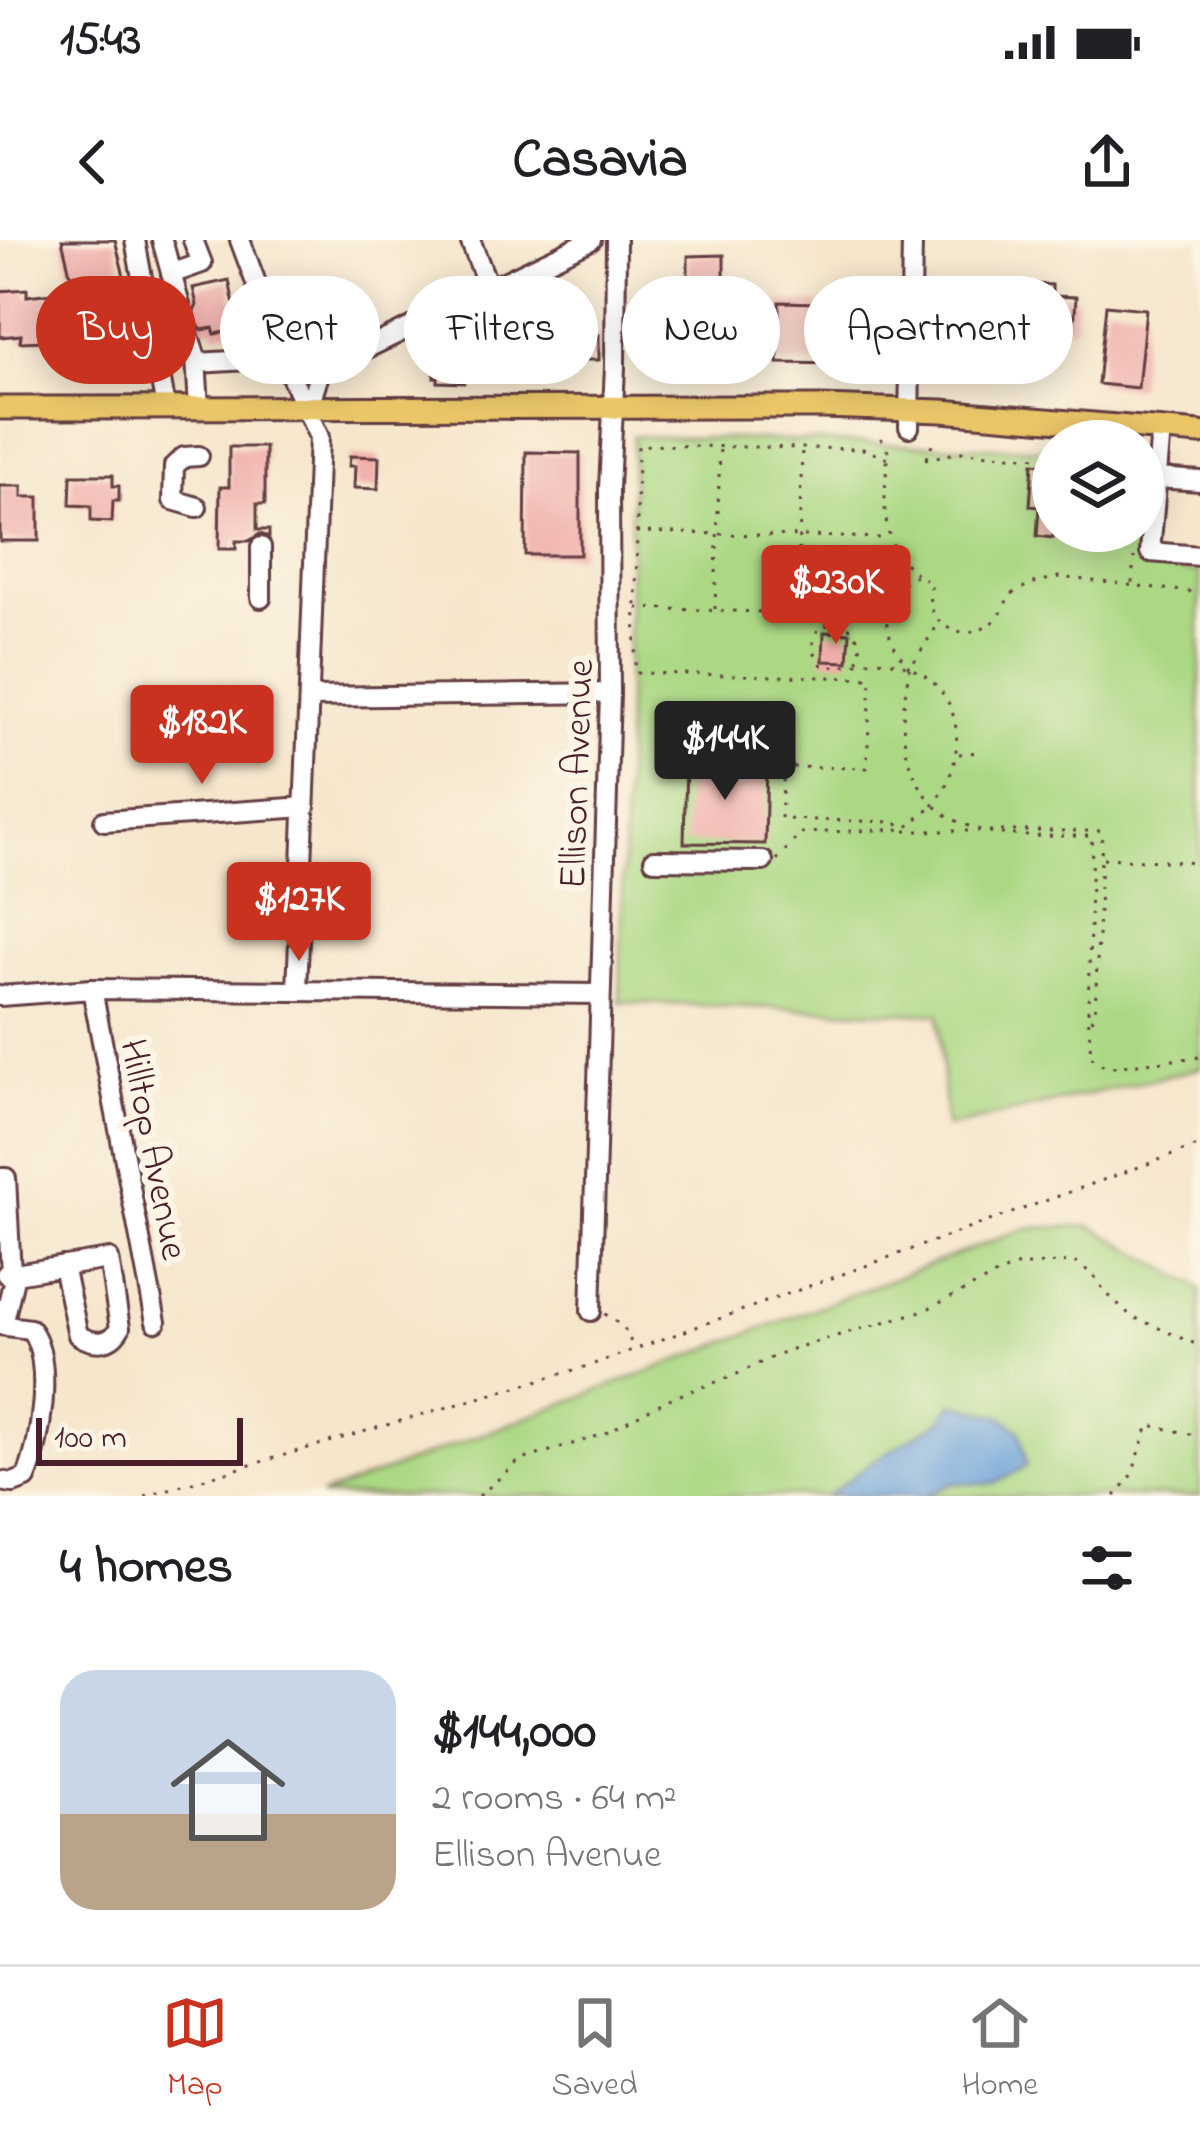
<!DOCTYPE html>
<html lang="en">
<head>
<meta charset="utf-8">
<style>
  :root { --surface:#fff; --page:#f6f6f6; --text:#202124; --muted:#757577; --line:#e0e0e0; --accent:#c8321e }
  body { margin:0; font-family:"Indie Flower",sans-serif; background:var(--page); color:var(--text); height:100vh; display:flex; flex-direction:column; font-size:45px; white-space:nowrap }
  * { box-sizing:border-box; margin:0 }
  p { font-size:39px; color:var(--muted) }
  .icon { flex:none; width:66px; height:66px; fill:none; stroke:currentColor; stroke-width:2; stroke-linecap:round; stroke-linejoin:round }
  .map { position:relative; height:1256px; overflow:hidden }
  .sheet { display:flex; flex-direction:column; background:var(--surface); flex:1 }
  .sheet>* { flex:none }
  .top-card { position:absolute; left:36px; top:36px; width:1128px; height:108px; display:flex; gap:24px }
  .tools { position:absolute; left:1032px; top:180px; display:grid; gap:24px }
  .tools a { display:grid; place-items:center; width:132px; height:132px; border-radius:50%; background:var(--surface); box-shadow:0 6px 30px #0003; font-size:60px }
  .scale { position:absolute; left:36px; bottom:30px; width:207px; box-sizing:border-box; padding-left:12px; border:6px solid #4a1f2b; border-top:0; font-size:33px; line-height:42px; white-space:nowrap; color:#4a1f2b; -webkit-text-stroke:9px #fcf5e5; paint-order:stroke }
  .price { position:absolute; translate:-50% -102px; padding:0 27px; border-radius:12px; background:var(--accent); color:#fff; font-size:39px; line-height:78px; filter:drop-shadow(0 3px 6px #0008) }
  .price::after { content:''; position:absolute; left:50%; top:72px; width:36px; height:27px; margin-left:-18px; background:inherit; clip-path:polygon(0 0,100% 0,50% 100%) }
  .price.selected { background:#222; color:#fff }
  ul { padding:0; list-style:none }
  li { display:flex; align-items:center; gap:36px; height:300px; padding:0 60px }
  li+li { border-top:3px solid var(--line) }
  li span { display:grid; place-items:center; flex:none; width:336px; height:240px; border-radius:36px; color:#555 }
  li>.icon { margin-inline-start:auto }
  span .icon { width:144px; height:144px; fill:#fffc; stroke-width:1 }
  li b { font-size:51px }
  h2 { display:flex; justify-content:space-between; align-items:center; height:144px; padding:0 60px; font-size:51px }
  .chip { padding:0 42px; border-radius:54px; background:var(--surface); box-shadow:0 6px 30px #0003; font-size:42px; line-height:108px }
  .chip.selected { background:var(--accent); color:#fff }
  .status { display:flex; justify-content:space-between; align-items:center; height:84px; padding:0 60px; background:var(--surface); direction:ltr }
  .status svg { height:33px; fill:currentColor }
  header { display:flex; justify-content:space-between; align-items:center; height:156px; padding:0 60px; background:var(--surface); font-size:54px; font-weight:700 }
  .tab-bar { display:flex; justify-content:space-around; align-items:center; height:168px; border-top:3px solid var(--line); background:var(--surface); font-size:33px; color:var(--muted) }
  .tab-bar a { display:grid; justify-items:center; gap:6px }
  .tab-bar .selected { color:var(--accent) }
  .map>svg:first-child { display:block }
</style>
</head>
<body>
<div class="status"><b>15:43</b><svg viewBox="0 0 49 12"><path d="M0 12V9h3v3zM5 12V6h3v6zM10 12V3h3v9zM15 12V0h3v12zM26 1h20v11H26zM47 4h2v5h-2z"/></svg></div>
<header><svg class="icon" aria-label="back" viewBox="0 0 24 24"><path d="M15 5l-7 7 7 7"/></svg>Casavia<svg class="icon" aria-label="share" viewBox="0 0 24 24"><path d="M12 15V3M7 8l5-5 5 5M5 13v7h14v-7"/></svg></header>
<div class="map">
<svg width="1200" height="1256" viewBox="0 0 1200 1256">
  <rect width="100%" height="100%" fill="#fcf5e5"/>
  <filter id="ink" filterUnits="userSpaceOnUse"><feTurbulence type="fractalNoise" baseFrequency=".00833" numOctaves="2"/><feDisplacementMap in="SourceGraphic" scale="24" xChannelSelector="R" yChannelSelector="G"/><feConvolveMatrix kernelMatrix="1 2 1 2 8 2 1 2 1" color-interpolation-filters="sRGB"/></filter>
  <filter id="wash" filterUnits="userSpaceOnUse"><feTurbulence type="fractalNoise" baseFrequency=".004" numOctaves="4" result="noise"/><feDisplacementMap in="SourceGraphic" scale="48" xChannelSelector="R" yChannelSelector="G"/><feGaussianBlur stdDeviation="2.7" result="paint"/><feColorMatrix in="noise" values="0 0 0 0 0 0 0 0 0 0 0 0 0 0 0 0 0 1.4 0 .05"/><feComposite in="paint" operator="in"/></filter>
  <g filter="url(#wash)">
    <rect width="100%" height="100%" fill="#f6e6cc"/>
    <!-- green -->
    <path fill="#acd884" stroke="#7b7c58" stroke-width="3" d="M633 196 1053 209V291H1142L1140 326 1200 333V828L946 888 939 774 620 762Z
      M1091 986 1200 1048V1256H320L1027 988Z"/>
    <!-- water -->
    <path fill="#6ca3da" stroke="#5b6182" stroke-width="3" d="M952 1163 1003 1177 1020 1190 1027 1226 994 1244 953 1243 925 1256H827L876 1219 942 1180Z"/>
    <g id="blocks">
      <!-- building -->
      <path fill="#f0afac" d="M62 0H115L139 97 83 115 79 104 47 106 46 101 20 102 21 95 0 97V51L27 49V56L52 53 54 72 79 71Z
        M724 15V87H714L715 92 688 89V16Z
        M229 40 237 80 232 81 234 90 215 94 213 88 202 90 191 77 197 65 193 48Z
        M1032 44 1052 45V56L1076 57 1074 88 1037 86V79L1020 78 1022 51 1032 52Z
        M956 47 998 49 996 115 954 114Z
        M779 62 820 63V84H850L849 124 778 123Z
        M1106 65 1146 69 1138 148 1098 144Z
        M557 82H593L592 95H599V120H557Z
        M439 104 465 105 464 143 438 142V137H434Z
        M229 207H265V264H257V290H269V297L260 294 249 301H236V309H219L220 247H229Z
        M526 212 580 213V315H525Z
        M350 216 379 217 378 249 354 248 355 226H349Z
        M1033 223 1053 225V298L1037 296 1039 267 1030 266Z
        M71 235H113V246H119V261H113L112 282 91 281V266L70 265Z
        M0 246H22V257H39V301H0Z
        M1072 291H1120L1119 303 1072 299Z
        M824 392 850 393 848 422 823 421Z
        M686 521 767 523 765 604 684 603Z"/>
    </g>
  </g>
  <g filter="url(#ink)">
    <use href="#blocks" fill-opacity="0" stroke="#643d43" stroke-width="3"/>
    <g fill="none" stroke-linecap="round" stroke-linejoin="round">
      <defs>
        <path id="minor" d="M135 0 166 168
          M162 0 181 69
          M240 0 290 134 319 197 297 751
          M470 0 489 48
          M171 34 202 23 193 0
          M187 90 196 118 199 168
          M197 123 265 119 283 114
          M309 167 320 131 591 0
          M909 187 912 0
          M1161 190 1150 312 1200 316
          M1157 238 1200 241
          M197 267 173 260 174 226 184 217 199 216
          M261 358V307
          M310 457 610 453
          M104 581 305 567
          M654 620 763 621
          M92 749 156 1082
          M0 756 92 749 600 754
          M0 938H6L11 1034
          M15 1034 109 1019 120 1088C110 1106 93 1104 78 1095L63 1026
          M591 1071 610 453 609 248 615 127 616 0
          M0 1085 30 1089C54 1118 41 1205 26 1238L13 1243 0 1241
          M3 1085 15 1034H6"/>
        <path id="major" d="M0 168 822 167 942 171 1200 193"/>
      </defs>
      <!-- minor casing -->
      <use href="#minor" stroke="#643d43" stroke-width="24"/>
      <!-- major casing -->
      <use href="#major" stroke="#643d43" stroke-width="27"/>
      <!-- path -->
      <path stroke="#643d43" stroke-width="3" stroke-dasharray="3 9" stroke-linecap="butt" d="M881 198 888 211C884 267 875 312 932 344 915 397 995 413 1008 356L1030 344 1058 337 1200 353
        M887 218 863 209 638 205 635 433 871 438 867 528 784 527 781 579 896 582 905 589
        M926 218 933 202
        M925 219 962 212 1053 218
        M636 292 885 298
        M916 335C871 356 884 399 910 428L938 384
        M1132 343 1134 317
        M637 368 887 376
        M715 369 720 206
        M797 371 802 208
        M858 421 861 404 852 389 836 383 820 387C810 402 811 411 822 425 845 431 863 417 886 421 961 432 975 510 934 565 898 524 899 477 910 428
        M959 514 980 512
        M905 591H979
        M989 591H1102L1095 775 1089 784
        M1103 618 1200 623
        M777 620 801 593 905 589 934 565C975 604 1040 595 1092 596L1088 771 1091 816 1100 824 1111 827 1200 817
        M605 1074 624 1088 633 1106
        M145 1256 591 1125 1200 905
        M479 1256 519 1221 604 1194 669 1159 733 1136 785 1111 925 1070 1015 1026 1074 1022 1093 1034 1105 1052 1131 1076 1200 1106
        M1115 1256 1131 1237 1149 1185 1200 1196"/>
      <!-- minor -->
      <use href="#minor" stroke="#fff" stroke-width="18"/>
      <!-- major -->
      <use href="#major" stroke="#eac669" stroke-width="21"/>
    </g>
  </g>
  <g text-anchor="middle" stroke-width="12" stroke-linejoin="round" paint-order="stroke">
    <!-- street labels -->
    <g font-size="39" fill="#4a1f2b" stroke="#fcf5e5">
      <text transform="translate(574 534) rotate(-88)" y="14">Ellison Avenue</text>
      <text transform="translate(156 909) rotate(79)" y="14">Hilltop Avenue</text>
    </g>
  </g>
</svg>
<div class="tools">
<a><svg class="icon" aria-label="layers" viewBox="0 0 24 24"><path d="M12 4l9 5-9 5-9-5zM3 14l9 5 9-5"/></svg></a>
</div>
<div class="scale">100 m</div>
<b class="price" style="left:836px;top:407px">$230K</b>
<b class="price" style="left:202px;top:547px">$182K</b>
<b class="price selected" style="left:725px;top:563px">$144K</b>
<b class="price" style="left:299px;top:724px">$127K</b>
<div class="top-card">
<a class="chip selected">Buy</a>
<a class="chip">Rent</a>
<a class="chip">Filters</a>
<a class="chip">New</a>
<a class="chip">Apartment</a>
</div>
</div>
<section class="sheet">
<h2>4 homes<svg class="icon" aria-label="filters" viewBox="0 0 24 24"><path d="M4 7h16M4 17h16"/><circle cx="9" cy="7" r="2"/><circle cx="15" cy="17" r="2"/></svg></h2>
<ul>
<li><span style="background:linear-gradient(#c9d6e8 60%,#b9a48a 0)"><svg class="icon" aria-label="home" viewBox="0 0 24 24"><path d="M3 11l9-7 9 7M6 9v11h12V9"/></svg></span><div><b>$144,000</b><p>2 rooms · 64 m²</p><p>Ellison Avenue</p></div></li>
</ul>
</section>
<nav class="tab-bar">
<a class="selected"><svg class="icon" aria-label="map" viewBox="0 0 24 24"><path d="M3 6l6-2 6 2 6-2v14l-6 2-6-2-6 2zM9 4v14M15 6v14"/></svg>Map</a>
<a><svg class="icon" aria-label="saved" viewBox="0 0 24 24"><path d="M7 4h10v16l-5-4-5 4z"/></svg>Saved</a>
<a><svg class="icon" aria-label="home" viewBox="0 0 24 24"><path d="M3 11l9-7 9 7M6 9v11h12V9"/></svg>Home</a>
</nav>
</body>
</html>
